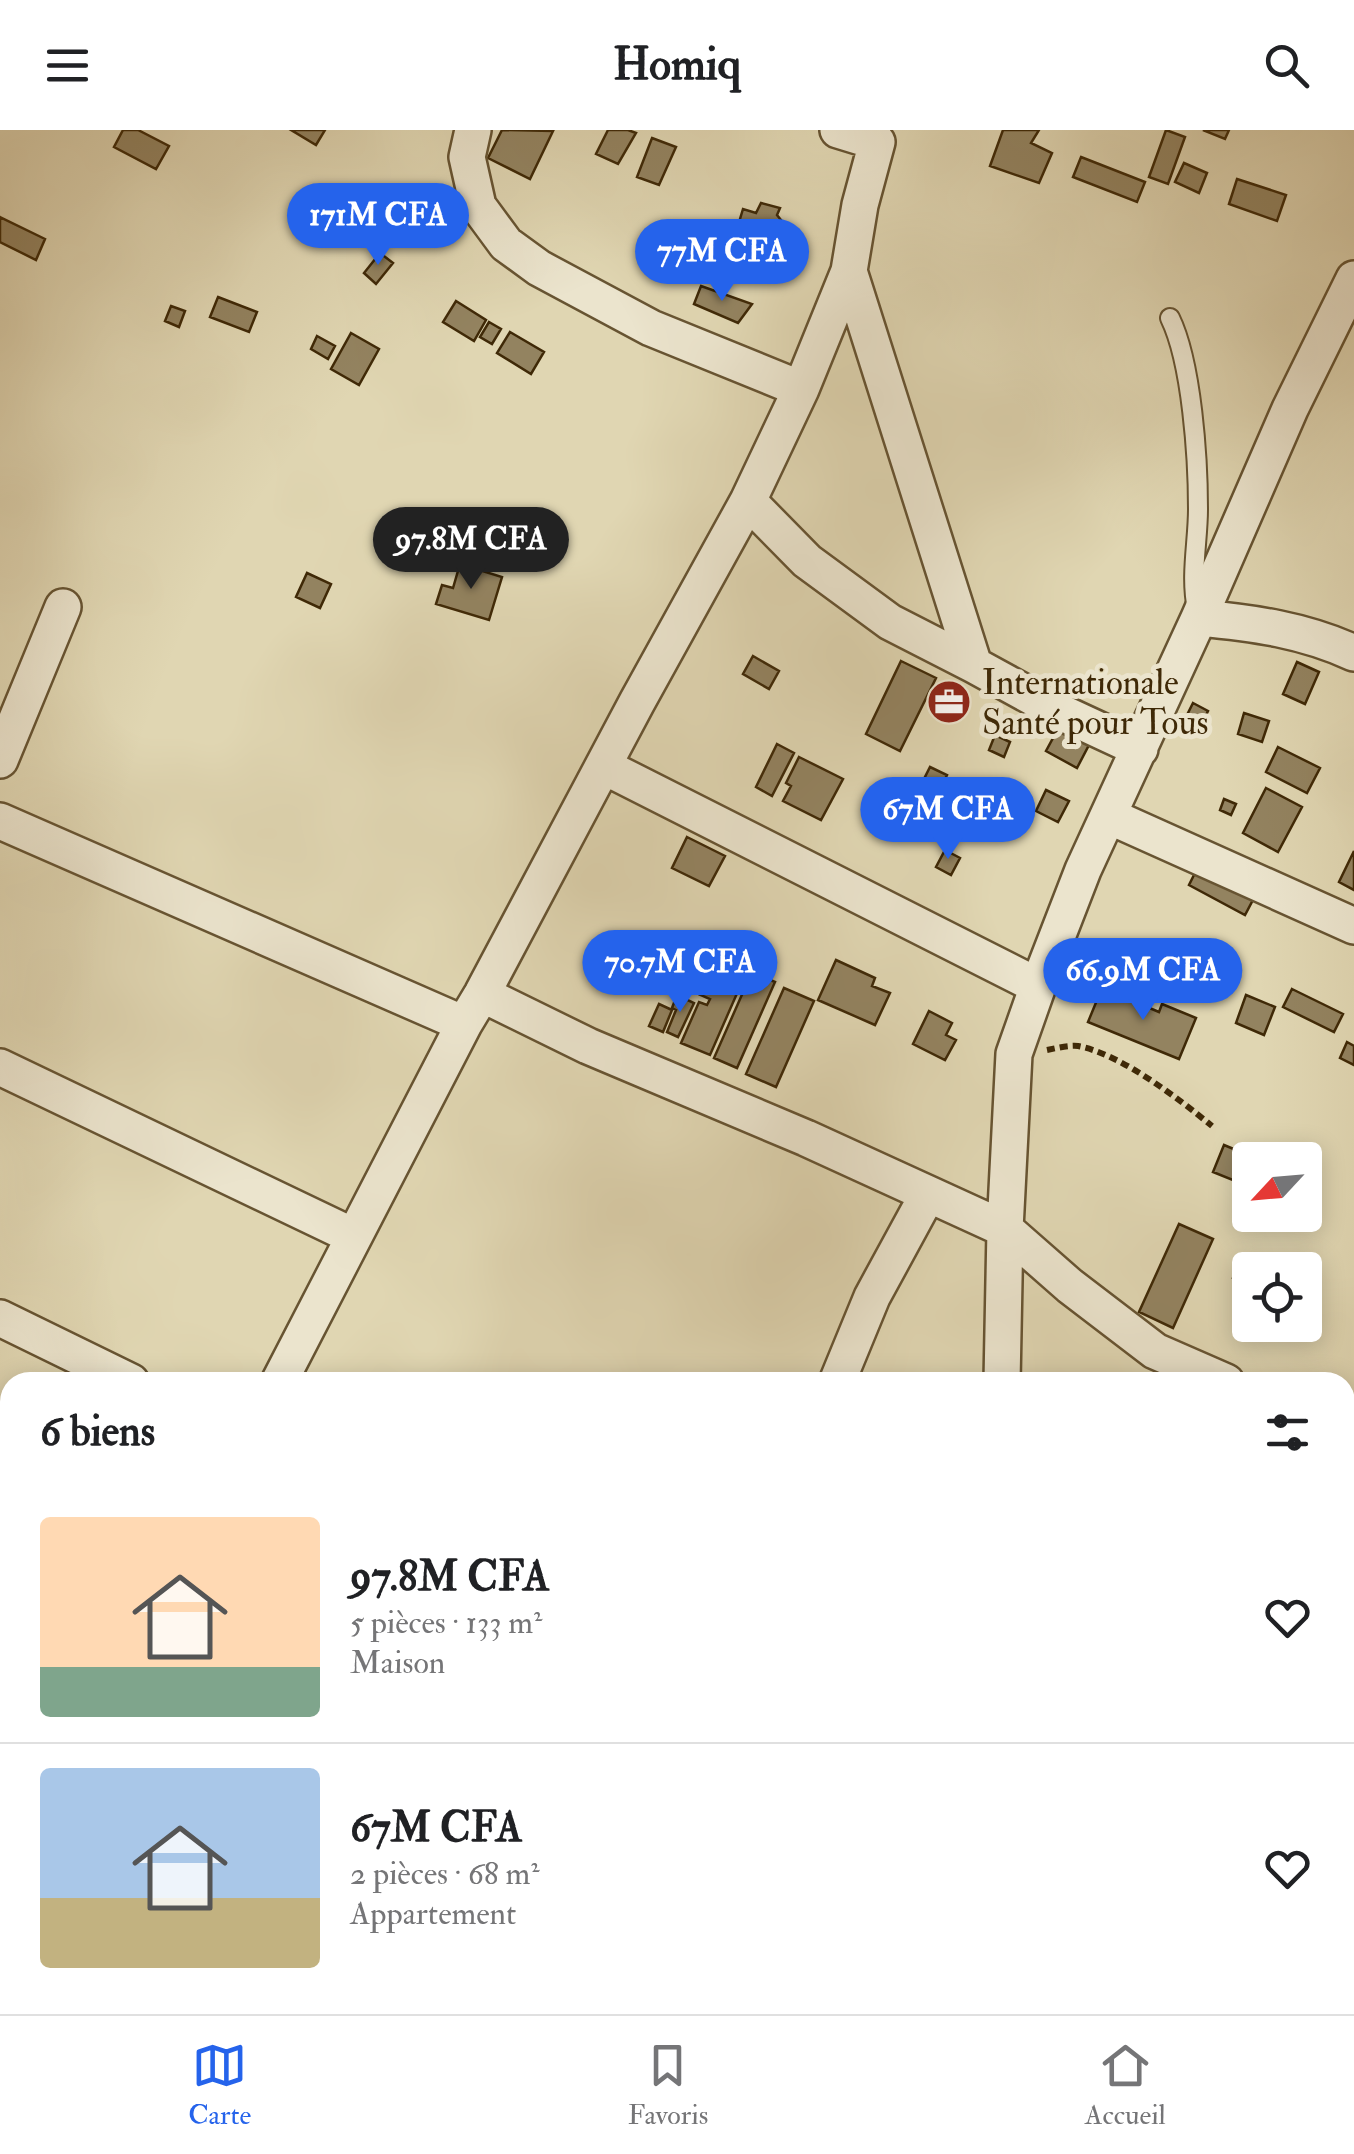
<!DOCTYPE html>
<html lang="fr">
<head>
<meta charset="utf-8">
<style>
  :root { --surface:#fff; --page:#f2f2f2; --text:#202124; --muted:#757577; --line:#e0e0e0; --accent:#2563eb }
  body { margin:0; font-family:"IM FELL Double Pica",serif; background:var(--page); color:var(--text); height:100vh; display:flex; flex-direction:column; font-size:38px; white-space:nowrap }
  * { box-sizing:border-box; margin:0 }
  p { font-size:32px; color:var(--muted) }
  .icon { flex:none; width:55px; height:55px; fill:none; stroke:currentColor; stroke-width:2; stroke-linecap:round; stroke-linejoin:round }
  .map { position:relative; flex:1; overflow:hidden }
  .side { position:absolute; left:0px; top:1242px; width:1355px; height:642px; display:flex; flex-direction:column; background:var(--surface); border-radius:30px 30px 0 0; box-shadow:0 5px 25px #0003 }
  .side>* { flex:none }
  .needle { width:65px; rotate:244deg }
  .controls { position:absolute; left:1232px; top:1012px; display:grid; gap:20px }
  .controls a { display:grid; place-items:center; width:90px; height:90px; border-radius:10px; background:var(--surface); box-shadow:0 5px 25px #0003; font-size:50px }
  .price { position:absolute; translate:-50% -85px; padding:0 22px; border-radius:35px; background:var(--accent); color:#fff; font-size:32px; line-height:65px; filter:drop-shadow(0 2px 5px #0008) }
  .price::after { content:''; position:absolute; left:50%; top:60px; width:30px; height:22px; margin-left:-15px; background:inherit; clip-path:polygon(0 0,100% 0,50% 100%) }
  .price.on { background:#222; color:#fff }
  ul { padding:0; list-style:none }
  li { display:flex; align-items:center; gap:30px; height:250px; padding:0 40px }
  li+li { border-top:2px solid var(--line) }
  li span { display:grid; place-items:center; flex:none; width:280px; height:200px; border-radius:10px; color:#555 }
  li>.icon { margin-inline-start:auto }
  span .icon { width:120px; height:120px; fill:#fffc; stroke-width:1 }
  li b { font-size:42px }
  h2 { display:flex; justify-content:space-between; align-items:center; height:120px; padding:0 40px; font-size:42px }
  header { display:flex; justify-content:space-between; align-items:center; height:130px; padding:0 40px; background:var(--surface); font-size:45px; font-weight:800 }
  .dock { display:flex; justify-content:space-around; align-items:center; height:140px; border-top:2px solid var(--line); background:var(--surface); font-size:28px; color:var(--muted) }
  .dock a { display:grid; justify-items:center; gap:5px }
  .dock .on { color:var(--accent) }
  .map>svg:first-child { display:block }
</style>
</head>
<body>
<header><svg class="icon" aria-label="menu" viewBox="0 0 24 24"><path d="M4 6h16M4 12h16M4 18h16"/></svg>Homiq<svg class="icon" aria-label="search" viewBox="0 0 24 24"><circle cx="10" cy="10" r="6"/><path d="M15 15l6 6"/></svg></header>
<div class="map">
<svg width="1354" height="1884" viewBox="0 0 1354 1884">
  <rect width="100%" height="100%" fill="#e0d6b2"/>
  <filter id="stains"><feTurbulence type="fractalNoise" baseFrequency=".002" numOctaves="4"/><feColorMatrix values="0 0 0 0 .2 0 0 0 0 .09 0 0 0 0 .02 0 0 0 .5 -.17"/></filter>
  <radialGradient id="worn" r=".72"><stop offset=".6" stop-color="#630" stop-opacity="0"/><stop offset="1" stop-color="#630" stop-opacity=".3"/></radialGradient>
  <!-- building -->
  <path fill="#938360" stroke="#3f2907" stroke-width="2.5" d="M123 0H138L169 16 156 39 114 17Z
    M291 0H325L316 15Z
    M502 0 553 1 530 49 488 28Z
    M608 0H628L636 3 618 34 596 24Z
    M1003 0H1039L1031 13 1052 23 1039 53 990 36Z
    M1166 0 1185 7 1168 54 1149 47Z
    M1203 0H1229L1225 9Z
    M652 8 676 17 659 55 637 47Z
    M1081 27 1145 52 1137 72 1073 47Z
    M1184 33 1207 43 1199 63 1175 52Z
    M1237 49 1286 65 1277 91 1229 74Z
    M761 73 780 78 777 85 781 90 765 141 728 129 743 79 756 83Z
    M0 87 45 109 36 130 0 112Z
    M380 123 393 133 376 154 364 143Z
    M701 156 752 174 738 193 694 174Z
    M218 167 257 182 249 202 210 187Z
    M456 171 486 190 474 211 443 192Z
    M171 176 185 181 179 197 165 191Z
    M489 192 501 199 492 214 480 207Z
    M510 202 544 222 531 244 497 223Z
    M351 203 379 219 359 255 331 239Z
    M317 206 335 216 328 229 311 219Z
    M460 434 502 447 489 490 436 474 442 455 453 458Z
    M307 443 331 454 320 478 296 467Z
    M753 526 779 541 769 559 743 544Z
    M901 531 936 548 900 621 866 604Z
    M1297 532 1319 542 1305 574 1283 564Z
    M1193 573 1208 581 1199 599 1184 591Z
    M1244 583 1269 591 1262 612 1238 604Z
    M1059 597 1090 613 1077 638 1046 621Z
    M995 605 1010 612 1004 627 989 620Z
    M777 614 794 623 772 666 756 657Z
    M1278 617 1320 638 1307 663 1266 642Z
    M799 627 843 649 821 690 783 671 791 656 786 653Z
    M930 637 947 645 940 659 923 651Z
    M979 654 996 662 973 707 957 698Z
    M1266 658 1302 677 1278 722 1243 703Z
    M1046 660 1069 671 1058 692 1036 681Z
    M1224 669 1236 674 1231 685 1220 680Z
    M687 707 725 726 709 756 672 738Z
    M945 720 960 728 951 745 936 737Z
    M1354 721V760L1339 752Z
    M1198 737 1255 766 1245 785 1189 755Z
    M685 808 749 836 710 925 681 913 699 872 707 875 710 869 667 850Z
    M1138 815 1203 846 1195 862 1131 832Z
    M836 830 875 848 872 856 890 863 875 895 818 870Z
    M1113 838 1132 846 1126 862 1107 854Z
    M752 842 775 852 737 938 714 928Z
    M784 858 814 871 776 957 746 944Z
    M1102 858 1159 882 1162 874 1196 888 1179 929 1088 892Z
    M1292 859 1343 884 1334 902 1283 877Z
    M677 865 694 873 678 907 667 902 676 880 672 878Z
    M1246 865 1275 877 1264 905 1236 893Z
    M659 874 672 880 663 902 649 896Z
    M929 881 952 893 946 905 956 910 945 930 913 914Z
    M1347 912 1354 916V935L1340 928Z
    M1224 1015 1260 1030H1250V1057L1213 1042Z
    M1179 1094 1213 1109 1173 1198 1139 1182Z
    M1243 1127 1273 1140H1250V1156L1233 1148Z
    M594 1875H629L627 1879 611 1876 607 1884H591Z
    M887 1875H939L934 1884H883Z"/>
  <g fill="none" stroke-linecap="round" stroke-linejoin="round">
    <defs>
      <path id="service" d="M1170 188C1192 233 1198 329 1198 379 1198 412 1190 446 1197 479"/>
      <path id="minor" d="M849 141 974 535
        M801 259 849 141 860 75 877 12 838 0
        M748 371 807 431 890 492 974 535 1056 580 1140 619
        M1199 488C1254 493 1304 500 1354 523
        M0 630 63 477
        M603 636 1038 856
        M1109 686 1354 796
        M0 691 464 894
        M482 864 588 916 806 1008 1005 1099 1014 924 1038 856 1083 740 1199 488 1290 279 1354 149
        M0 937 353 1106
        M1005 1099 1070 1156 1155 1221 1226 1252
        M0 1188 131 1252
        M279 1252 464 894 482 864 637 572 748 371 801 259 651 198 539 138 506 114 478 76 467 27 473 0
        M837 1252 872 1167 928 1064
        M1002 1252 1005 1099
        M1345 1312 1354 1317
        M1345 1533 1354 1518
        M0 1623 10 1629
        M1345 1811 1354 1816
        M0 1849 10 1821
        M527 1884 531 1875
        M817 1884 821 1875"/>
    </defs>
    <!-- service casing -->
    <use href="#service" stroke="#675432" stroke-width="22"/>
    <!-- minor casing -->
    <use href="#minor" stroke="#675432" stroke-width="40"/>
    <!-- path -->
    <path stroke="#3f2907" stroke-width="6" stroke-dasharray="8 5" stroke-linecap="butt" d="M1047 920C1057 918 1069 915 1078 916 1121 924 1179 969 1212 996
      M211 1884 216 1875
      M311 1884 353 1879V1884"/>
    <!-- service -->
    <use href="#service" stroke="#ebe4cd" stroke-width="18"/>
    <!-- minor -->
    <use href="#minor" stroke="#ebe4cd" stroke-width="35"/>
  </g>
  <!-- icons -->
  <defs>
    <symbol id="office-disc" viewBox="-11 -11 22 22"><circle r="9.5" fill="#8f2418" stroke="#ebe4cd"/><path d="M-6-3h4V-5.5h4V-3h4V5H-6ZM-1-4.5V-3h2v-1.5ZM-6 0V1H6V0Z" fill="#fff"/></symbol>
  </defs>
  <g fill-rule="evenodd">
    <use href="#office-disc" x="924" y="547" width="50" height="50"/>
  </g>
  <g text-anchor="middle" stroke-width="10" stroke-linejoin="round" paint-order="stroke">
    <!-- poi labels -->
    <g font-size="35" fill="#3f2907" stroke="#ebe4cd" text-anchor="start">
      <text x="982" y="564">Internationale<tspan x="982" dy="40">Santé pour Tous</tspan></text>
    </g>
  </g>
  <rect width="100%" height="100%" filter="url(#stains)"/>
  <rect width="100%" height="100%" fill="url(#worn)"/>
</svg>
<div class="controls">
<a><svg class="needle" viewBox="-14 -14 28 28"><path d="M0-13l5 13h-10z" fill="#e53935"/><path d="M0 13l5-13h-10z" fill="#757577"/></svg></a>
<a><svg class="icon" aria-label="locate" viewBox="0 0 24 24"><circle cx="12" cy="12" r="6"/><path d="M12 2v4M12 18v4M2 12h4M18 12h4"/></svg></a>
</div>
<b class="price" style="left:378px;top:138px">171M CFA</b>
<b class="price" style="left:722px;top:174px">77M CFA</b>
<b class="price on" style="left:471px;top:462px">97.8M CFA</b>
<b class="price" style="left:948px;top:732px">67M CFA</b>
<b class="price" style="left:680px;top:885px">70.7M CFA</b>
<b class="price" style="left:1143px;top:893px">66.9M CFA</b>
<section class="side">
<h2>6 biens<svg class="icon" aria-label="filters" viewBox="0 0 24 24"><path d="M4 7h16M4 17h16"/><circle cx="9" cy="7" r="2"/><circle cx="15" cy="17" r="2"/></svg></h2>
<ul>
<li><span style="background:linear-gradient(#ffd9b3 75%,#7fa58c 0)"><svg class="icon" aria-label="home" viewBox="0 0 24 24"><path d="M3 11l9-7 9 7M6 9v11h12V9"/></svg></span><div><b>97.8M CFA</b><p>5 pièces · 133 m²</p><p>Maison</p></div><svg class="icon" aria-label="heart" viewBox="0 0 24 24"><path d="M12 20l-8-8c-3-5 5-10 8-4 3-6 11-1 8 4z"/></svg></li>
<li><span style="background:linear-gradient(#a9c7e8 65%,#c2b280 0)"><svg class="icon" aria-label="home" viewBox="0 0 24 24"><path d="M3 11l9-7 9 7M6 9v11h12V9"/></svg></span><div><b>67M CFA</b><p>2 pièces · 68 m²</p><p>Appartement</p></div><svg class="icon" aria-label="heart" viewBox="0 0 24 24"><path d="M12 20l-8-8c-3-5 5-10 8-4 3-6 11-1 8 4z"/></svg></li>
</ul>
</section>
</div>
<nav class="dock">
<a class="on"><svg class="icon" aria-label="map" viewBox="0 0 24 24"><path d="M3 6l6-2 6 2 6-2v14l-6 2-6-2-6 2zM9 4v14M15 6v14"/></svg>Carte</a>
<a><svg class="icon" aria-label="saved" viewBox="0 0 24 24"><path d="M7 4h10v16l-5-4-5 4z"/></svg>Favoris</a>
<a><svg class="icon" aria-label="home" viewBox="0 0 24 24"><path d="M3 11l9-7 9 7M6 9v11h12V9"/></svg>Accueil</a>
</nav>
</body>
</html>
